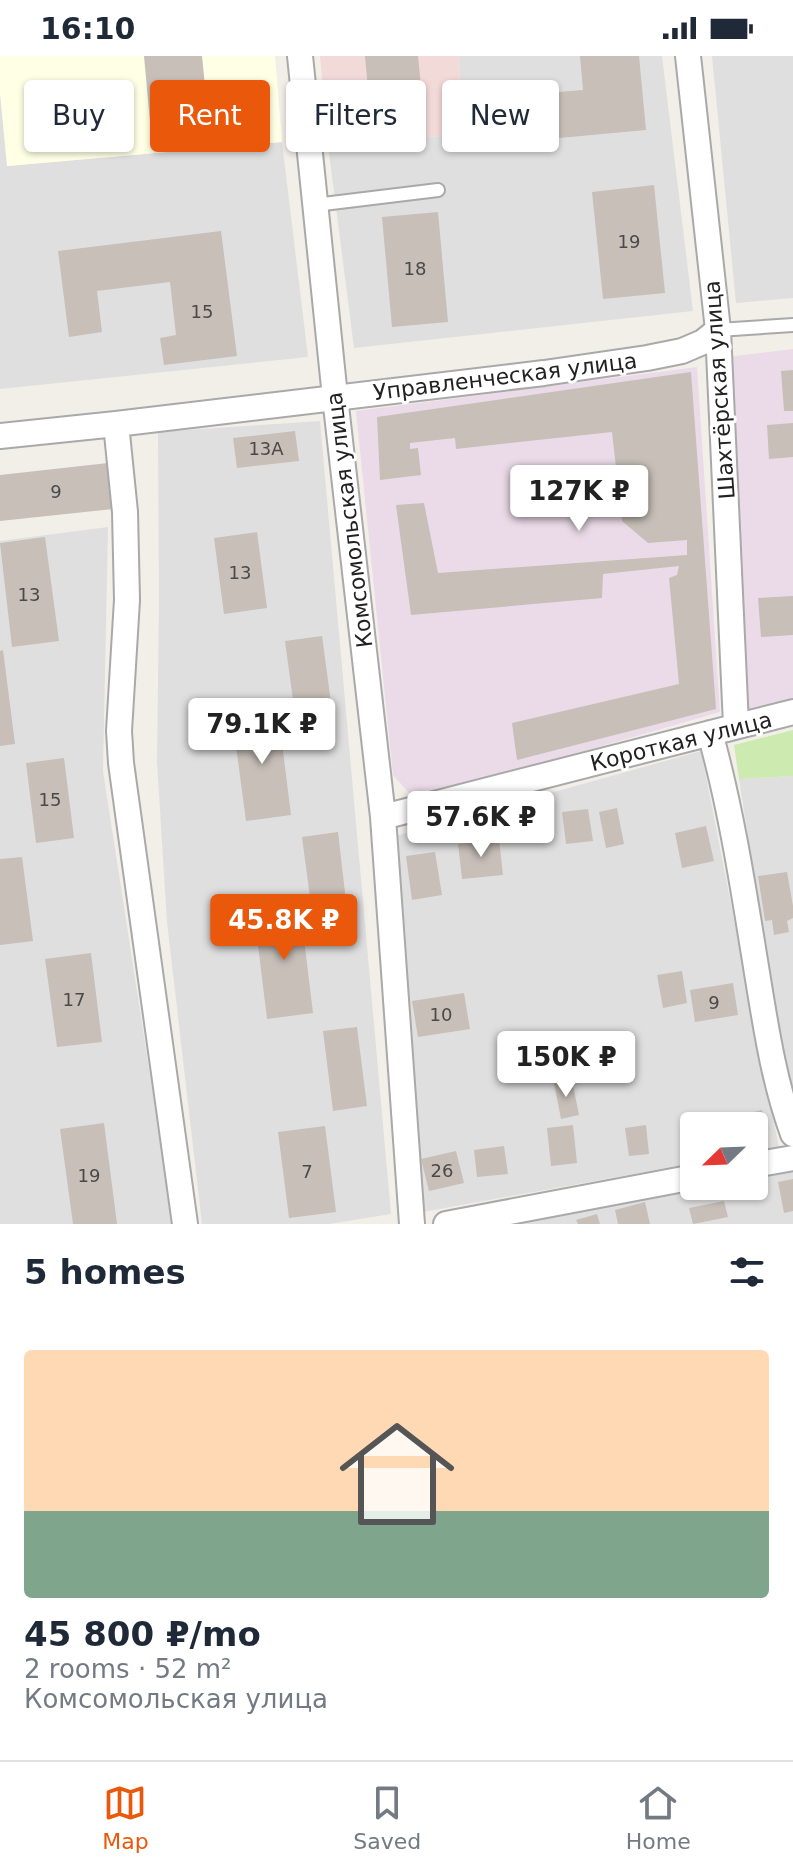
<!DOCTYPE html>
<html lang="en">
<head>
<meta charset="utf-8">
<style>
  :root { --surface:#fff; --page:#f2f2f3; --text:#1f2937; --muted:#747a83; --line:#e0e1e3; --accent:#ea580c }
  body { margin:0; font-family:"DejaVu Sans",sans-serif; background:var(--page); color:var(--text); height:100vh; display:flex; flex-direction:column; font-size:30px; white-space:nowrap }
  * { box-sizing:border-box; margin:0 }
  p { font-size:26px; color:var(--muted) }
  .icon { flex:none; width:44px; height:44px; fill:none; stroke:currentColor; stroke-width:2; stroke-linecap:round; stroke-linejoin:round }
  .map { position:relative; height:1168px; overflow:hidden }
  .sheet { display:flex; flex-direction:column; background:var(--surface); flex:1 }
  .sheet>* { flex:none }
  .top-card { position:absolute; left:24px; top:24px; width:746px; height:72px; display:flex; gap:16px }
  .needle { width:52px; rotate:247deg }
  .fabs { position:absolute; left:680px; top:1056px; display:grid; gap:16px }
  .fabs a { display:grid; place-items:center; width:88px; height:88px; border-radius:8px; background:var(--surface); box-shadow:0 2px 6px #0004; font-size:40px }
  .price { position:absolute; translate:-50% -68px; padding:0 18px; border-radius:8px; background:#fff; color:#222; font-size:26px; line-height:52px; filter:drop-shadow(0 2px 4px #0008) }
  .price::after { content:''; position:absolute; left:50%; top:48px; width:24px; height:18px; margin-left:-12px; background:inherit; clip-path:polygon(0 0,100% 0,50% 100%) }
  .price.current { background:var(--accent); color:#fff }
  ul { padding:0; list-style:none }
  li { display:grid; align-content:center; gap:16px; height:424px; padding:0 24px }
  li+li { border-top:2px solid var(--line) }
  li span { display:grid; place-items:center; height:248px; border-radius:8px; color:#555 }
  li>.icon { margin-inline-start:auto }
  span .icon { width:144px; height:144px; fill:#fffc; stroke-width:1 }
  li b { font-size:34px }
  h2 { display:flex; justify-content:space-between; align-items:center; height:96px; padding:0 24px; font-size:34px }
  .tag { padding:0 28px; border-radius:8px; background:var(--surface); box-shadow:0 2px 6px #0004; font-size:28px; line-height:72px }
  .tag.current { background:var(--accent); color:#fff }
  .status { display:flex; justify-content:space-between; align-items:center; height:56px; padding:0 40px; background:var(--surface); direction:ltr }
  .status svg { height:22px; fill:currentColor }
  .menu { display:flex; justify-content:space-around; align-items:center; height:112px; border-top:2px solid var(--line); background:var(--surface); font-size:22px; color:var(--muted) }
  .menu a { display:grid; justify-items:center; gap:4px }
  .menu .current { color:var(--accent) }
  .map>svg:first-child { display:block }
</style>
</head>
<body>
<div class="status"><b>16:10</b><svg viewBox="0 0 49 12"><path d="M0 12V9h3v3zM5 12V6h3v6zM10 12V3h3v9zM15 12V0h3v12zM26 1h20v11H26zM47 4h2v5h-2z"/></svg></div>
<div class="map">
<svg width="793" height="1168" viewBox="0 0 793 1168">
  <rect width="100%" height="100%" fill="#f2efe9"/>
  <!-- residential -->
  <path fill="#e0dfdf" d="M458 0H662L693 255 354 292 328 89 465 78Z
    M712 0H793V242L736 247Z
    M0 37 8 110 282 86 308 301 0 333Z
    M320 365 391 1158 329 1168H202L167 866 157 706 159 545 158 376Z
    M108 471 103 715 173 1168H0V485Z
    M701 695 779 1092 754 1096V1070H694V1107L423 1156 392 781Z
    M793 720V1052L789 1042 739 723Z
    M793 1113V1168H496L701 1130H754V1120Z"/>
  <!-- commercial -->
  <path fill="#f2dad9" d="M320 0H458L465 78 328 89Z"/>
  <!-- industrial -->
  <path fill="#ebdbe8" d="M793 293V647L745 658 728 301Z
    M697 311 720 656 505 718 410 738 393 719 356 355Z"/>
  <!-- education -->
  <path fill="#ffffe5" d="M0 0H275L282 86 7 110 0 37Z"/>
  <!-- grass -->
  <path fill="#cdebb0" d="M793 674V720L739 723 734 689Z"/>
  <!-- building -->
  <path fill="#c7bfb8" d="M144 0H202L209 70 151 76Z
    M365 0H418L424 61 371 66Z
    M580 0H639L646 74 504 87 500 41 583 34Z
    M654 129 665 237 603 243 592 136Z
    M438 156 448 266 392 271 382 161Z
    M221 175 237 300 164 309 160 282 176 279 170 226 97 235 102 276 69 281 58 195Z
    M793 314V355H784L781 315Z
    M691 316 716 653 517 704 512 667 679 628 669 522 677 519 679 510 603 518 602 542 411 559 396 449 424 447 438 517 687 499V484L648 487 622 465 612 376 456 393 455 382 410 387V393L418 392 421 419 380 424 377 361Z
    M793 367V401L769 403 767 369Z
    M295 375 299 405 237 412 233 382Z
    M108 407 113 453 0 465V419Z
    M257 476 267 552 224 558 214 482Z
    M45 481 59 585 12 591 0 487Z
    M793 540V579L761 581 758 542Z
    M322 580 332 654 295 659 285 585Z
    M3 594 15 688 0 690V595Z
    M278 655 291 759 246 765 232 660Z
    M64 702 74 782 36 787 26 707Z
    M617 752 624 788 606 792 599 756Z
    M588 753 593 785 566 788 562 756Z
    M706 770 714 805 682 812 675 777Z
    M338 776 346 845 311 849 302 781Z
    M499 783 503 819 462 823 458 788Z
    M435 796 442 839 412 844 406 800Z
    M22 801 33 885 0 889V803Z
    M787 816 793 850V862L787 865 789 876 774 879 772 864 765 865 758 820Z
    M300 850 313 957 267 963 254 856Z
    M91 897 102 986 57 991 45 903Z
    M682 915 687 947 663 952 657 919Z
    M733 927 738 959 695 966 690 934Z
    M464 937 470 973 418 981 412 945Z
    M357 971 367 1050 333 1055 323 975Z
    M572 1024 579 1059 561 1063 554 1027Z
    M762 1054 767 1075 754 1078V1070H736L734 1061Z
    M104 1067 117 1168H73L60 1073Z
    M573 1069 577 1107 551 1110 547 1072Z
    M646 1069 649 1098 629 1100 625 1072Z
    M325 1070 336 1156 289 1162 278 1076Z
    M504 1090 508 1118 477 1121 474 1094Z
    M456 1095 464 1127 429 1135 421 1103Z
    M793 1123V1155L784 1157 778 1126Z
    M724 1145 728 1161 693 1168 689 1152Z
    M645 1146 650 1168H618L615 1154Z
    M597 1158 600 1168H578L576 1164Z"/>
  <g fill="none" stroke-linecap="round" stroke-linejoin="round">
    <defs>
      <path id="lane" d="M315 149 438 134
        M718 274 793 269"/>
      <path id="street" d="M300 0 335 341 383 761 412 1168
        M688 0 718 274 736 669
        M116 368 125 456 127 544 119 675 121 707 185 1168
        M0 380 116 368 544 317 647 302 682 295 703 286 718 274
        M710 677C732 756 744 837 757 917 766 972 774 1026 793 1078
        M383 761 793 656
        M754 1109 793 1102
        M446 1168 694 1121"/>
    </defs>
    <!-- lane casing -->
    <use href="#lane" stroke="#a9a9a9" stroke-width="16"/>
    <!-- street casing -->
    <use href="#street" stroke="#a9a9a9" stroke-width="28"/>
    <!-- lane -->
    <use href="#lane" stroke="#fff" stroke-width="12"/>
    <!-- street -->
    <use href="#street" stroke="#fff" stroke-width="24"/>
  </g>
  <g text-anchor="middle" stroke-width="6" stroke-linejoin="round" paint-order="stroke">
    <!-- number labels -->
    <g font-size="18" fill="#4b4948">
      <text x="629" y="192">19</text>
      <text x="415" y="219">18</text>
      <text x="202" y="262">15</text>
      <text x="266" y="399">13А</text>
      <text x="56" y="442">9</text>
      <text x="240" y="523">13</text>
      <text x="29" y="545">13</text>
      <text x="50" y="750">15</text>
      <text x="74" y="950">17</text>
      <text x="714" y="953">9</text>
      <text x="441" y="965">10</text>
      <text x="442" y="1121">26</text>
      <text x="307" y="1122">7</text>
      <text x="89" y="1126">19</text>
    </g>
    <!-- street labels -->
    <g font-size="22" fill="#222" stroke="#fff">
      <text transform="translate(505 320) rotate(-7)" y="8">Управленческая улица</text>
      <text transform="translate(719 334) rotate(-94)" y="8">Шахтёрская улица</text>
      <text transform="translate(349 464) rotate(-97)" y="8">Комсомольская улица</text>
      <text transform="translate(681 685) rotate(-14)" y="8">Короткая улица</text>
    </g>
  </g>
</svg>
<div class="fabs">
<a><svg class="needle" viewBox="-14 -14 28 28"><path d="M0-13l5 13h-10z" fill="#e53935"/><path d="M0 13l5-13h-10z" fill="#747a83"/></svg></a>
</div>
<b class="price" style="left:579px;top:477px">127K ₽</b>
<b class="price" style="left:262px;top:710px">79.1K ₽</b>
<b class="price" style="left:481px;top:803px">57.6K ₽</b>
<b class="price current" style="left:284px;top:906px">45.8K ₽</b>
<b class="price" style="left:566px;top:1043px">150K ₽</b>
<div class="top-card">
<a class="tag">Buy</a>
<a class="tag current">Rent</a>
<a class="tag">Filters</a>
<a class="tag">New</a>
</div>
</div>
<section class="sheet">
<h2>5 homes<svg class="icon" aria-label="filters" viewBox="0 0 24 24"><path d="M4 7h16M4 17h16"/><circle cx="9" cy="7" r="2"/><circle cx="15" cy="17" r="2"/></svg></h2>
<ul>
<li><span style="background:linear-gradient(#ffd9b3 65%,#7fa58c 0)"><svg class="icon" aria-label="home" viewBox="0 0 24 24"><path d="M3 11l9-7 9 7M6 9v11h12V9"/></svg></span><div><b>45 800 ₽/mo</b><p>2 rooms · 52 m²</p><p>Комсомольская улица</p></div></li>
</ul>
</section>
<nav class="menu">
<a class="current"><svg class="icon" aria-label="map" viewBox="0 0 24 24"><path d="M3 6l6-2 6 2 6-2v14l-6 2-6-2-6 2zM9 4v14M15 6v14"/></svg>Map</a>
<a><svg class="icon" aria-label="saved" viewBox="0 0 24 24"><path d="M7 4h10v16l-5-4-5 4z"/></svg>Saved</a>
<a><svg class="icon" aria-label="home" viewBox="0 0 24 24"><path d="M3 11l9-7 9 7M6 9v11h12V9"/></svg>Home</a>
</nav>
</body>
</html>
